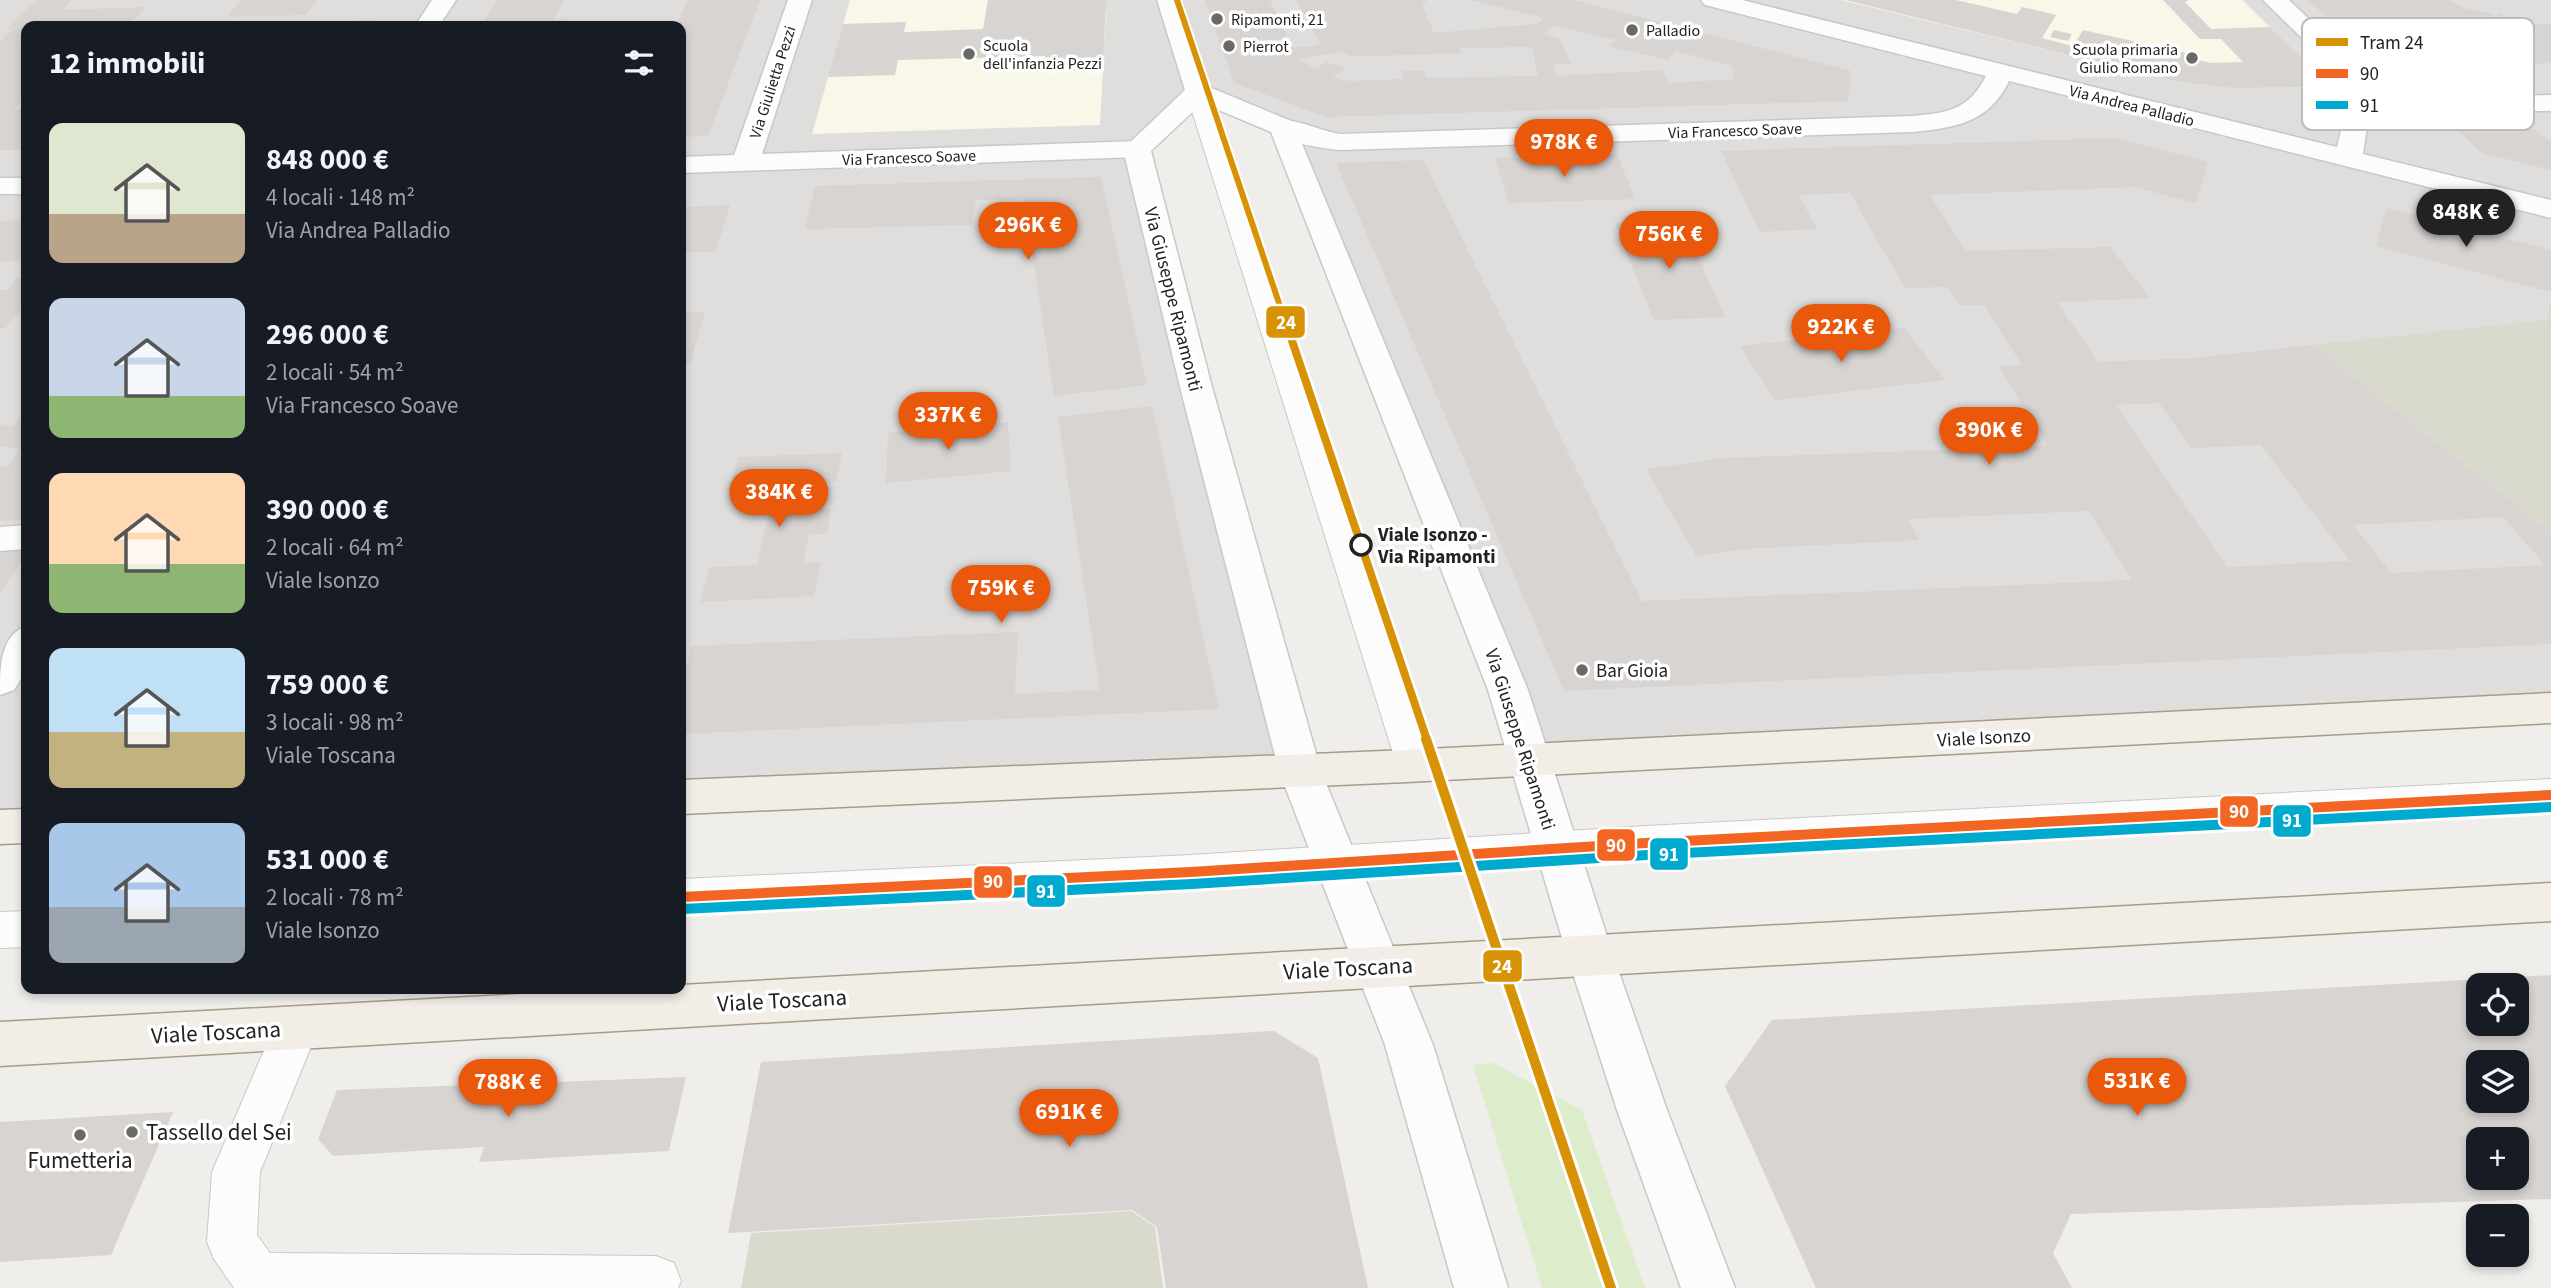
<!DOCTYPE html>
<html lang="it">
<head>
<meta charset="utf-8">
<style>
  :root { --surface:#171b24; --page:#20242c; --text:#f1f3f6; --muted:#9ea1a6; --accent:#ea580c }
  body { margin:0; font-family:"Source Sans 3",sans-serif; background:var(--page); color:var(--text); height:100vh; display:flex; flex-direction:column; font-size:26px; white-space:nowrap }
  * { box-sizing:border-box; margin:0 }
  p { font-size:23px; color:var(--muted) }
  .icon { flex:none; width:38px; height:38px; fill:none; stroke:currentColor; stroke-width:2; stroke-linecap:round; stroke-linejoin:round }
  .map { position:relative; flex:1; overflow:hidden }
  .details { position:absolute; left:21px; top:21px; width:665px; height:973px; display:flex; flex-direction:column; background:var(--surface); border-radius:14px; box-shadow:0 4px 10px #0003 }
  .details>* { flex:none }
  .tools { position:absolute; left:2466px; top:973px; display:grid; gap:14px }
  .tools a { display:grid; place-items:center; width:63px; height:63px; border-radius:14px; background:var(--surface); box-shadow:0 4px 10px #0003; font-size:35px }
  .price { position:absolute; translate:-50% -60px; padding:0 16px; border-radius:24px; background:var(--accent); color:#fff; font-size:23px; line-height:46px; filter:drop-shadow(0 2px 4px #0008) }
  .price::after { content:''; position:absolute; left:50%; top:42px; width:21px; height:16px; margin-left:-10px; background:inherit; clip-path:polygon(0 0,100% 0,50% 100%) }
  .price.selected { background:#222; color:#fff }
  ul { padding:0; list-style:none }
  li { display:flex; align-items:center; gap:21px; height:175px; padding:0 28px }
  li span { display:grid; place-items:center; flex:none; width:196px; height:140px; border-radius:14px; color:#555 }
  li>.icon { margin-inline-start:auto }
  span .icon { width:84px; height:84px; fill:#fffc; stroke-width:1 }
  li b { font-size:30px }
  h2 { display:flex; justify-content:space-between; align-items:center; height:84px; padding:0 28px; font-size:30px }
  .map>svg:first-child { display:block }
</style>
</head>
<body>
<div class="map">
<svg width="2551" height="1288" viewBox="0 0 2551 1288">
  <rect width="100%" height="100%" fill="#f0eeeb"/>
  <!-- residential -->
  <path fill="#dfdedc" d="M0 0H1160L1186 92 1127 147 1281 761 681 787V26H26V815L0 816Z
    M1179 0H2551V703L1533 755 1294 143 1217 109Z"/>
  <!-- education -->
  <path fill="#f8f7e8" d="M850 0H988L986 13 1106 11 1100 125 812 134Z
    M1841 0H2242L2332 87 2231 88 2179 82Z"/>
  <!-- construction -->
  <path fill="#d9d9cd" d="M2551 298V533L2312 345 2547 320Z
    M1131 1211 1155 1227 1163 1288H741L751 1233Z"/>
  <!-- grass -->
  <path fill="#ddeccb" d="M1493 1063 1582 1110 1645 1288H1542L1473 1065Z"/>
  <!-- building -->
  <path fill="#d7d4d2" fill-rule="evenodd" d="M37 0H72L62 10 146 7 128 26H26V96L14 109H26V150H0V41L13 29H6Z
    M241 0H317L305 15 227 17Z
    M497 0H564L553 20 569 19 565 26H481Z
    M688 0H760L708 136 681 137V26H676Z
    M988 0H1106L1103 70 1044 71 1045 56 898 60 895 75 828 77 843 24 906 22 904 32 983 29Z
    M1205 0H1270L1293 48 1321 45 1296 0H1427L1422 5 1434 33 1537 24 1544 18 1471 0H1574L1851 71 1848 101 1326 117 1234 83ZM1554 26 1616 40 1608 46 1668 60 1676 51 1732 66 1734 79 1669 83 1662 70 1556 76 1553 64H1571L1560 39 1543 34ZM1532 47 1538 76 1426 78 1424 71H1402L1403 79 1349 81 1332 78 1345 68 1327 62 1315 69 1298 59 1339 52 1351 56H1375L1462 53 1459 48Z
    M1845 0H1956L2017 14 2022 7 2056 15 2042 38 2073 46 2083 30 2191 54 2190 58 2211 63 2243 62 2221 39H2200L2163 0H2189L2185 2 2211 29 2270 27 2332 87 2231 88 2179 82Z
    M2308 0H2448L2464 8 2485 13 2486 11 2497 17 2498 13 2529 24H2551V63L2505 65 2458 26H2465L2449 18 2409 27 2470 80 2399 82Z
    M378 20 374 26H303L306 22Z
    M2054 30 2072 34 2068 41 2050 37Z
    M2528 126 2551 141V170L2482 153 2455 128Z
    M2116 138 2208 162 2196 203 2134 187 1930 195 1966 251 2110 247 2150 298 2057 302 2098 362 2195 358 2312 345 2551 533V644L1564 691 1336 163 1423 160 1642 601 2132 580 2089 511 1908 519 1919 540 1745 549 1696 556 1646 469 1724 458 2048 446 1998 366 2022 365 1984 305H1959L1948 287 1905 288 1850 193 1799 195 1817 229 1760 232 1721 151ZM2159 403 2191 448 2261 445 2350 561 2227 567 2116 405ZM2503 517 2545 565 2391 573 2353 525Z
    M1617 154 1635 199 1509 203 1495 158Z
    M1101 177 1147 385 1054 396 1024 199 976 200 972 225 805 229 815 186Z
    M730 205 716 251 681 253V207Z
    M2386 208 2551 250V292L2376 246Z
    M26 220V261H0V221Z
    M1681 220 1725 317 1654 320 1615 223Z
    M17 278H26V305L4 329H0V290H7Z
    M705 312 690 363 681 364V313Z
    M1904 328 1945 380 1775 400 1740 346Z
    M1152 406 1219 709 681 734V688L692 646 1018 632 1015 694 1100 690 1058 417Z
    M26 410V520L0 521V467H8L19 449 0 446V424L13 427Z
    M1008 422 1011 471 886 483 888 433Z
    M842 453 836 482 820 483 815 509H831L827 534H809L803 563H821L814 596 700 602 709 567 757 565 775 485 730 487 738 457Z
    M26 550V555L0 593V551Z
    M2551 975V1199L2071 1214 2053 1253 2072 1288H1816L1725 1086 1772 1020ZM2478 985H2516V1024H2478ZM2478 1062H2516V1101H2478ZM2478 1139H2516V1178H2478Z
    M1274 1031 1318 1058 1368 1288H1166L1157 1227 1132 1210 728 1233 761 1062Z
    M686 1077 669 1151 479 1162 484 1147 333 1156 318 1139 337 1090Z
    M173 1112 111 1255 0 1262V1122Z"/>
  <g fill="none" stroke-linecap="round" stroke-linejoin="round">
    <defs>
      <path id="service" d="M1198 85 1207 87 1210 92 1437 766 1431 777 1417 781 1403 777 1397 766 1186 92 1189 87Z
        M2551 779V811L1646 860 1191 889 681 915V879L1191 855 1646 826Z
        M26 911V947L0 948V912Z
        M296 1007 312 1013 319 1027 260 1172 257 1235 270 1253 656 1256 674 1263 681 1281 678 1288H234L214 1259 207 1242 212 1172 280 1013Z"/>
      <path id="minor" d="M432 0H456L439 26H415Z
        M788 0H812L762 154 1137 141 1147 143 1151 149 1147 155 1137 157 681 173V157L734 155Z
        M1701 0H1742L2337 147 2343 122 2362 103 2357 92 2263 0H2289L2377 84 2387 102 2449 97 2551 95V111C2520 111 2383 107 2367 127L2363 154 2551 200V218L2009 81C1989 123 1954 128 1912 132L1340 150C1322 148 1279 143 1269 127L1273 121C1293 116 1319 131 1340 134L1912 116C1947 113 1969 110 1986 76L1705 5Z
        M0 178H26V194H0Z
        M26 525V549L0 551V527Z
        M26 626V671L14 690 0 695C0 667 0 636 26 626Z"/>
      <path id="tertiary" d="M1157 0H1181L1209 87 1291 121 1295 127 1528 690 1613 955 1667 1110 1735 1288H1681L1617 1110 1567 955 1488 690 1271 132 1202 103 1151 151 1212 387 1321 771 1433 1045 1508 1288H1454L1385 1045 1279 771 1180 387 1123 149 1185 90Z"/>
      <path id="primary" d="M2551 693V723L1407 782 681 814V780L1407 750Z
        M26 809V843L0 844V810Z
        M2551 883V921L0 1066V1022L618 989H681V985Z"/>
    </defs>
    <!-- service casing -->
    <use href="#service" stroke="#c9c8c7" stroke-width="2"/>
    <!-- minor casing -->
    <use href="#minor" stroke="#c9c8c7" stroke-width="3"/>
    <!-- tertiary casing -->
    <use href="#tertiary" stroke="#c9c8c7" stroke-width="3"/>
    <!-- primary casing -->
    <use href="#primary" stroke="#a79c86" stroke-width="3"/>
    <!-- service -->
    <use href="#service" fill="#fdfcfc" fill-rule="evenodd"/>
    <!-- minor -->
    <use href="#minor" fill="#fdfcfc" fill-rule="evenodd"/>
    <!-- tertiary -->
    <use href="#tertiary" fill="#fdfcfc" fill-rule="evenodd"/>
    <!-- primary -->
    <use href="#primary" fill="#f3ede7" fill-rule="evenodd"/>
    <defs>
      <path id="bus-1" d="M681 897 1191 872 1646 843 2551 795"/>
      <path id="bus-2" d="M682 909 1192 884 1647 855 2551 807"/>
    </defs>
    <!-- bus-1 casing -->
    <use href="#bus-1" stroke="#fff" stroke-width="16"/>
    <!-- bus-2 casing -->
    <use href="#bus-2" stroke="#fff" stroke-width="16"/>
    <!-- bus-1 -->
    <use href="#bus-1" stroke="#f26522" stroke-width="10"/>
    <!-- bus-2 -->
    <use href="#bus-2" stroke="#00a9ce" stroke-width="10"/>
    <defs>
      <path id="tram-1-far2" d="M1177 0 1285 321"/>
      <path id="tram-1-far1" d="M1285 320 1427 740"/>
      <path id="tram-1" d="M1426 739 1611 1288"/>
    </defs>
    <!-- tram-1-far2 casing -->
    <use href="#tram-1-far2" stroke="#fff" stroke-width="10"/>
    <!-- tram-1-far1 casing -->
    <use href="#tram-1-far1" stroke="#fff" stroke-width="13"/>
    <!-- tram-1 casing -->
    <use href="#tram-1" stroke="#fff" stroke-width="16"/>
    <!-- tram-1-far2 -->
    <use href="#tram-1-far2" stroke="#d79205" stroke-width="6"/>
    <!-- tram-1-far1 -->
    <use href="#tram-1-far1" stroke="#d79205" stroke-width="8"/>
    <!-- tram-1 -->
    <use href="#tram-1" stroke="#d79205" stroke-width="10"/>
  </g>
  <!-- markers -->
  <g fill="#6a6968" stroke="#fff" stroke-width="2.5">
    <circle cx="1217" cy="19" r="7"/>
    <circle cx="1632" cy="30" r="7"/>
    <circle cx="1229" cy="46" r="7"/>
    <circle cx="969" cy="54" r="7"/>
    <circle cx="2192" cy="58" r="7"/>
    <circle cx="1582" cy="670" r="7"/>
    <circle cx="132" cy="1132" r="7"/>
    <circle cx="80" cy="1135" r="7"/>
  </g>
  <circle fill="#fff" stroke="#222" stroke-width="3.5" cx="1361" cy="545" r="10"/>
  <g text-anchor="middle" stroke-width="7" stroke-linejoin="round" paint-order="stroke">
    <!-- far-poi labels -->
    <g font-size="16" fill="#222" stroke="#fff" text-anchor="start">
      <text x="1231" y="25">Ripamonti, 21</text>
      <text x="1646" y="36">Palladio</text>
      <text x="983" y="51">Scuola<tspan x="983" dy="18">dell'infanzia Pezzi</tspan></text>
      <text x="1243" y="52">Pierrot</text>
      <text x="2178" y="55" text-anchor="end">Scuola primaria<tspan x="2178" dy="18">Giulio Romano</tspan></text>
    </g>
    <!-- far-street labels -->
    <g font-size="16" fill="#222" stroke="#fff">
      <text transform="translate(772 82) rotate(-72)" y="6">Via Giulietta Pezzi</text>
      <text transform="translate(2132 105) rotate(14)" y="6">Via Andrea Palladio</text>
      <text transform="translate(1735 130) rotate(-2)" y="6">Via Francesco Soave</text>
      <text transform="translate(909 157) rotate(-2)" y="6">Via Francesco Soave</text>
    </g>
    <!-- street labels -->
    <g font-size="19" fill="#222" stroke="#fff">
      <text transform="translate(1174 299) rotate(76)" y="7">Via Giuseppe Ripamonti</text>
      <text transform="translate(1984 737) rotate(-3)" y="7">Viale Isonzo</text>
      <text transform="translate(1521 739) rotate(72)" y="7">Via Giuseppe Ripamonti</text>
    </g>
    <!-- stop labels -->
    <g font-size="19" font-weight="bold" fill="#222" stroke="#fff" text-anchor="start">
      <text x="1378" y="541">Viale Isonzo -<tspan x="1378" dy="22">Via Ripamonti</tspan></text>
    </g>
    <!-- poi labels -->
    <g font-size="19" fill="#222" stroke="#fff" text-anchor="start">
      <text x="1596" y="677">Bar Gioia</text>
    </g>
    <!-- near-street labels -->
    <g font-size="23" fill="#222" stroke="#fff">
      <text transform="translate(1348 968) rotate(-3)" y="8">Viale Toscana</text>
      <text transform="translate(782 1000) rotate(-3)" y="8">Viale Toscana</text>
      <text transform="translate(216 1032) rotate(-3)" y="8">Viale Toscana</text>
    </g>
    <!-- near-poi labels -->
    <g font-size="23" fill="#222" stroke="#fff" text-anchor="start">
      <text x="146" y="1140">Tassello del Sei</text>
      <text x="80" y="1168" text-anchor="middle">Fumetteria</text>
    </g>
  </g>
  <!-- legend -->
  <rect x="2302" y="18" width="232" height="112" rx="10" fill="#fff" stroke="#bdbdbd" stroke-width="2"/>
  <rect x="2316" y="38" width="32" height="8" fill="#d79205"/>
  <rect x="2316" y="69" width="32" height="9" fill="#f26522"/>
  <rect x="2316" y="101" width="32" height="8" fill="#00a9ce"/>
  <g font-size="19" fill="#222">
    <text x="2360" y="49">Tram 24</text>
    <text x="2360" y="80">90</text>
    <text x="2360" y="112">91</text>
  </g>
  <g stroke="#fff" stroke-width="2.5">
    <rect x="1265" y="305" width="41" height="34" rx="7" fill="#d79205"/>
    <rect x="2219" y="795" width="40" height="33" rx="7" fill="#f26522"/>
    <rect x="2272" y="804" width="40" height="34" rx="7" fill="#00a9ce"/>
    <rect x="1596" y="828" width="40" height="34" rx="7" fill="#f26522"/>
    <rect x="1649" y="837" width="40" height="34" rx="7" fill="#00a9ce"/>
    <rect x="973" y="865" width="40" height="34" rx="7" fill="#f26522"/>
    <rect x="1026" y="874" width="40" height="34" rx="7" fill="#00a9ce"/>
    <rect x="1482" y="949" width="41" height="34" rx="7" fill="#d79205"/>
  </g>
  <g font-size="19" text-anchor="middle" font-weight="bold" fill="#fff">
    <text x="1286" y="329">24</text>
    <text x="2239" y="818">90</text>
    <text x="2292" y="827">91</text>
    <text x="1616" y="852">90</text>
    <text x="1669" y="861">91</text>
    <text x="993" y="888">90</text>
    <text x="1046" y="898">91</text>
    <text x="1502" y="973">24</text>
  </g>
</svg>
<div class="tools">
<a><svg class="icon" aria-label="locate" viewBox="0 0 24 24"><circle cx="12" cy="12" r="6"/><path d="M12 2v4M12 18v4M2 12h4M18 12h4"/></svg></a>
<a><svg class="icon" aria-label="layers" viewBox="0 0 24 24"><path d="M12 4l9 5-9 5-9-5zM3 14l9 5 9-5"/></svg></a>
<a>+</a>
<a>−</a>
</div>
<b class="price" style="left:1564px;top:179px">978K €</b>
<b class="price selected" style="left:2466px;top:249px">848K €</b>
<b class="price" style="left:1028px;top:262px">296K €</b>
<b class="price" style="left:1669px;top:271px">756K €</b>
<b class="price" style="left:1841px;top:364px">922K €</b>
<b class="price" style="left:948px;top:452px">337K €</b>
<b class="price" style="left:1989px;top:467px">390K €</b>
<b class="price" style="left:779px;top:529px">384K €</b>
<b class="price" style="left:1001px;top:625px">759K €</b>
<b class="price" style="left:2137px;top:1118px">531K €</b>
<b class="price" style="left:508px;top:1119px">788K €</b>
<b class="price" style="left:1069px;top:1149px">691K €</b>
<section class="details">
<h2>12 immobili<svg class="icon" aria-label="filters" viewBox="0 0 24 24"><path d="M4 7h16M4 17h16"/><circle cx="9" cy="7" r="2"/><circle cx="15" cy="17" r="2"/></svg></h2>
<ul>
<li><span style="background:linear-gradient(#dfe7d0 65%,#b9a48a 0)"><svg class="icon" aria-label="home" viewBox="0 0 24 24"><path d="M3 11l9-7 9 7M6 9v11h12V9"/></svg></span><div><b>848 000 €</b><p>4 locali · 148 m²</p><p>Via Andrea Palladio</p></div></li>
<li><span style="background:linear-gradient(#c9d6e8 70%,#8fb573 0)"><svg class="icon" aria-label="home" viewBox="0 0 24 24"><path d="M3 11l9-7 9 7M6 9v11h12V9"/></svg></span><div><b>296 000 €</b><p>2 locali · 54 m²</p><p>Via Francesco Soave</p></div></li>
<li><span style="background:linear-gradient(#ffd9b3 65%,#8fb573 0)"><svg class="icon" aria-label="home" viewBox="0 0 24 24"><path d="M3 11l9-7 9 7M6 9v11h12V9"/></svg></span><div><b>390 000 €</b><p>2 locali · 64 m²</p><p>Viale Isonzo</p></div></li>
<li><span style="background:linear-gradient(#bfe0f5 60%,#c2b280 0)"><svg class="icon" aria-label="home" viewBox="0 0 24 24"><path d="M3 11l9-7 9 7M6 9v11h12V9"/></svg></span><div><b>759 000 €</b><p>3 locali · 98 m²</p><p>Viale Toscana</p></div></li>
<li><span style="background:linear-gradient(#a9c7e8 60%,#9aa5b1 0)"><svg class="icon" aria-label="home" viewBox="0 0 24 24"><path d="M3 11l9-7 9 7M6 9v11h12V9"/></svg></span><div><b>531 000 €</b><p>2 locali · 78 m²</p><p>Viale Isonzo</p></div></li>
</ul>
</section>
</div>
</body>
</html>
